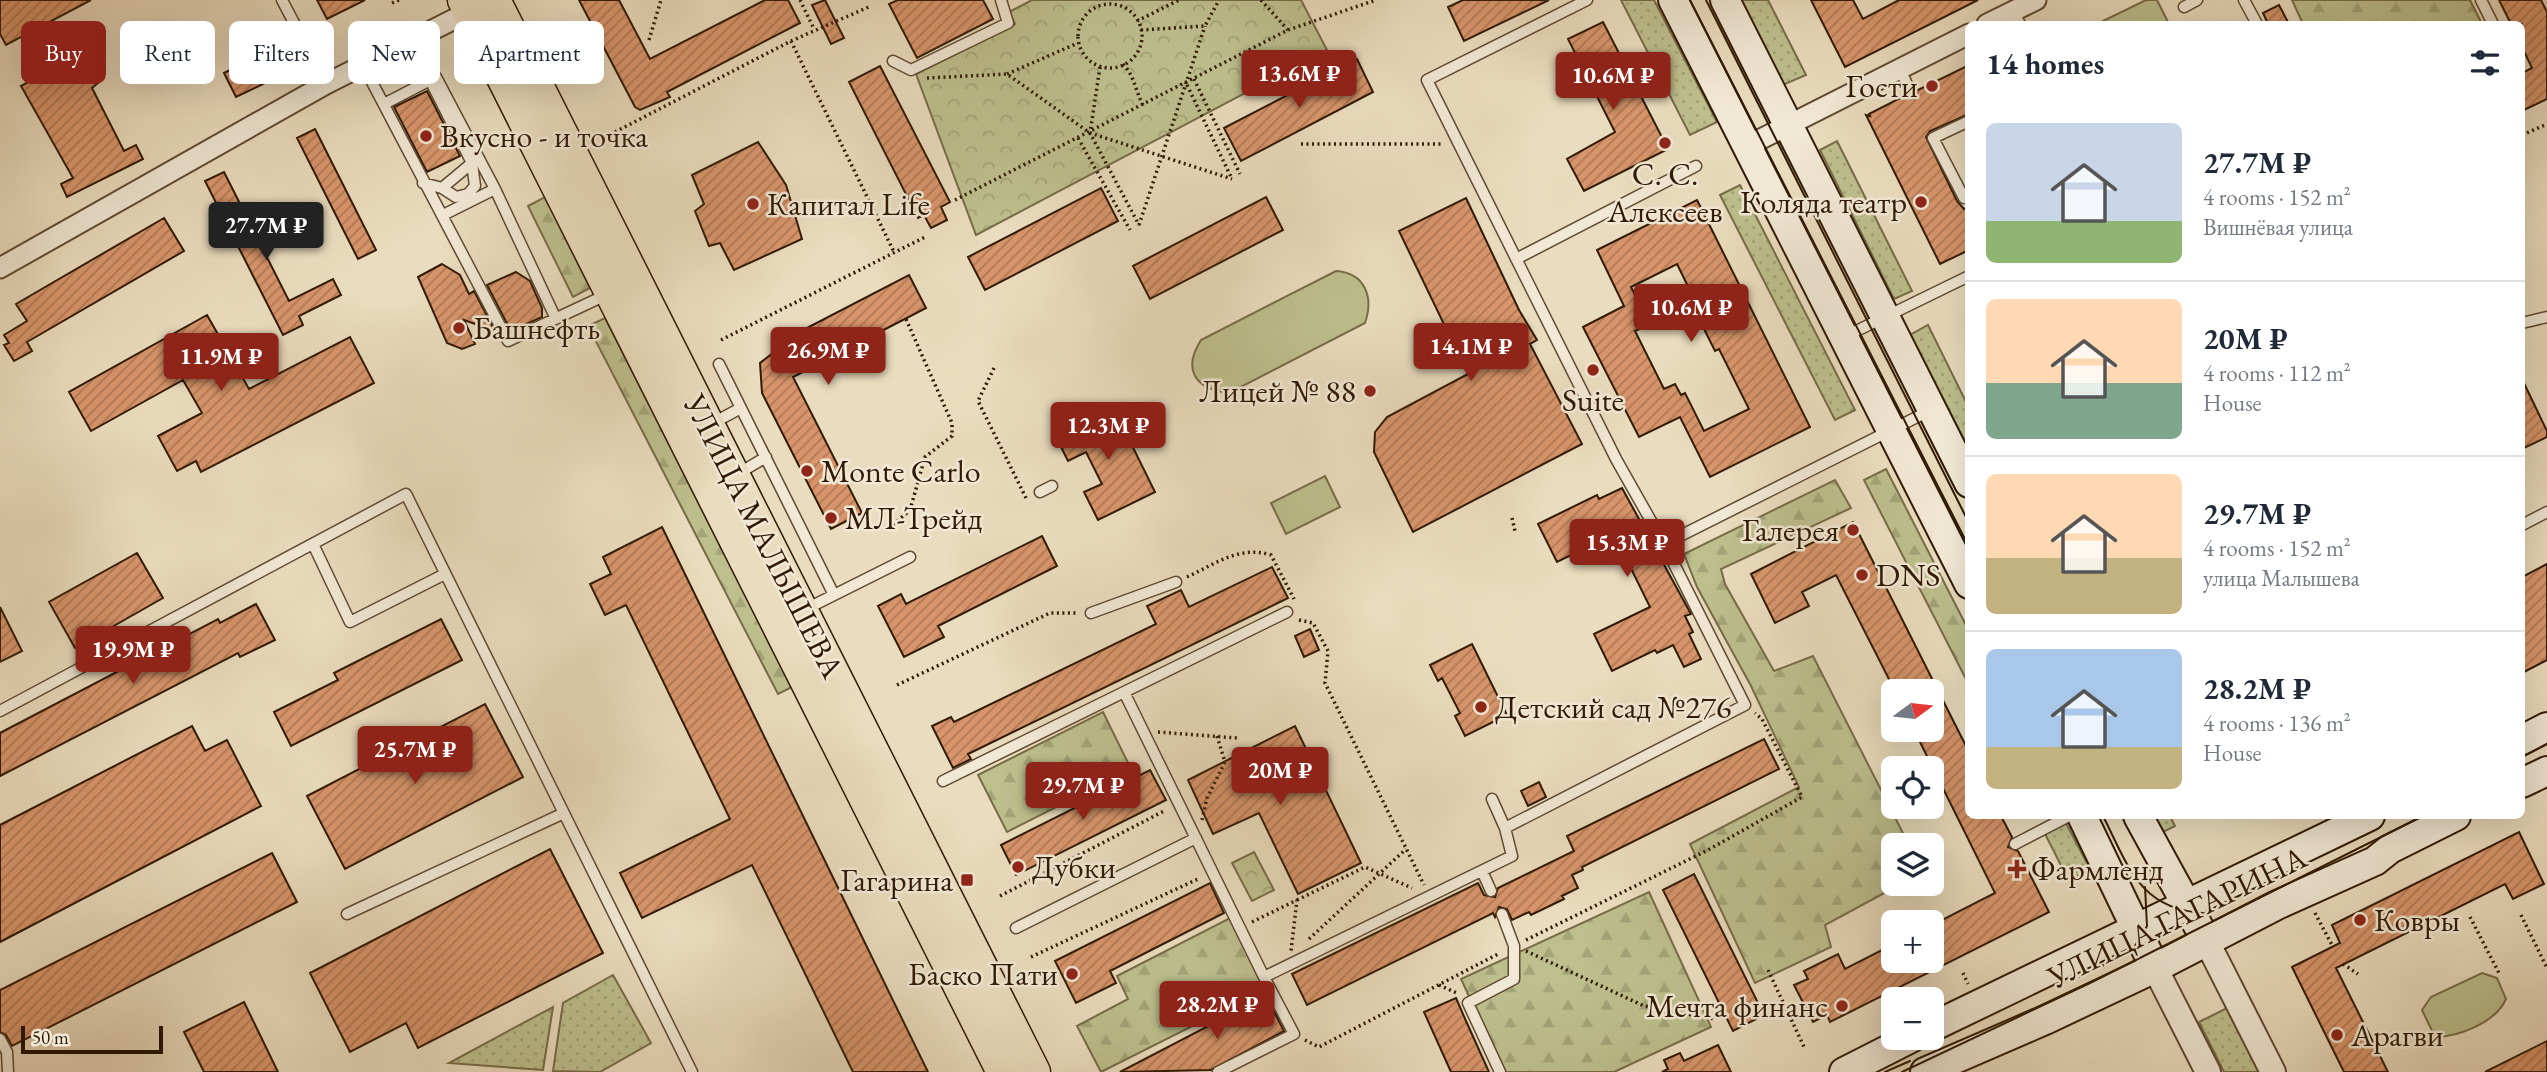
<!DOCTYPE html>
<html lang="en">
<head>
<meta charset="utf-8">
<style>
  :root { --surface:#fff; --page:#f2f2f3; --text:#1f2937; --muted:#747a83; --line:#e0e1e3; --accent:#8f2418 }
  body { margin:0; font-family:"EB Garamond",serif; background:var(--page); color:var(--text); height:100vh; display:flex; flex-direction:column; font-size:26px; white-space:nowrap }
  * { box-sizing:border-box; margin:0 }
  p { font-size:23px; color:var(--muted) }
  .icon { flex:none; width:38px; height:38px; fill:none; stroke:currentColor; stroke-width:2; stroke-linecap:round; stroke-linejoin:round }
  .map { position:relative; flex:1; overflow:hidden }
  .panel { position:absolute; left:1965px; top:21px; width:560px; height:798px; display:flex; flex-direction:column; background:var(--surface); border-radius:10px; box-shadow:0 7px 28px #0002 }
  .panel>* { flex:none }
  .guide { position:absolute; left:21px; top:21px; width:665px; height:63px; display:flex; gap:14px }
  .needle { width:46px; rotate:75deg }
  .fabs { position:absolute; left:1881px; top:679px; display:grid; gap:14px }
  .fabs a { display:grid; place-items:center; width:63px; height:63px; border-radius:10px; background:var(--surface); box-shadow:0 7px 28px #0002; font-size:35px }
  .scale { position:absolute; left:21px; bottom:18px; width:142px; box-sizing:border-box; padding-left:7px; border:4px solid #311a04; border-top:0; font-size:19px; line-height:24px; white-space:nowrap; color:#311a04; -webkit-text-stroke:5px #f1e8d5; paint-order:stroke }
  .price { position:absolute; translate:-50% -60px; padding:0 16px; border-radius:7px; background:var(--accent); color:#fff; font-size:23px; line-height:46px; filter:drop-shadow(0 2px 4px #0008) }
  .price::after { content:''; position:absolute; left:50%; top:42px; width:21px; height:16px; margin-left:-10px; background:inherit; clip-path:polygon(0 0,100% 0,50% 100%) }
  .price.current { background:#222; color:#fff }
  ul { padding:0; list-style:none }
  li { display:flex; align-items:center; gap:21px; height:175px; padding:0 21px }
  li+li { border-top:2px solid var(--line) }
  li span { display:grid; place-items:center; flex:none; width:196px; height:140px; border-radius:10px; color:#555 }
  li>.icon { margin-inline-start:auto }
  span .icon { width:84px; height:84px; fill:#fffc; stroke-width:1 }
  li b { font-size:30px }
  h2 { display:flex; justify-content:space-between; align-items:center; height:84px; padding:0 21px; font-size:30px }
  .chip { padding:0 24px; border-radius:10px; background:var(--surface); box-shadow:0 7px 28px #0002; font-size:24px; line-height:63px }
  .chip.current { background:var(--accent); color:#fff }
  .map>svg:first-child { display:block }
</style>
</head>
<body>
<div class="map">
<svg width="2547" height="1072" viewBox="0 0 2547 1072">
  <defs>
    <pattern id="grass-dots" width="8" height="8" patternUnits="userSpaceOnUse" patternTransform="scale(1.75)"><rect width="8" height="8" fill="#bdbf8d"/><path d="M2 2h.1M6 6h.1" fill="none" stroke="#a3a478" stroke-width="1.8" stroke-linecap="round"/></pattern>
    <pattern id="forest-firs" width="22" height="20" patternUnits="userSpaceOnUse" patternTransform="scale(1.75)"><rect width="22" height="20" fill="#bdbf8d"/><path d="M5 1l3.5 6h-7zM16 11l3.5 6h-7z" fill="#a3a478"/></pattern>
    <pattern id="park-crowns" width="20" height="18" patternUnits="userSpaceOnUse" patternTransform="scale(1.75)"><rect width="20" height="18" fill="#bdbf8d"/><path d="M2 6a3 3 0 1 1 6 0M12 15a3 3 0 1 1 6 0" fill="none" stroke="#a3a478"/></pattern>
    <pattern id="building-hatch" width="6" height="6" patternUnits="userSpaceOnUse" patternTransform="scale(1.75)"><rect width="6" height="6" fill="#d8956b"/><path d="M-1 1l2-2M0 6l6-6M5 7l2-2" fill="none" stroke="#b07956"/></pattern>
  </defs>
  <rect width="100%" height="100%" fill="#eadcbe"/>
  <filter id="stains"><feTurbulence type="fractalNoise" baseFrequency=".00286" numOctaves="4"/><feColorMatrix values="0 0 0 0 .2 0 0 0 0 .09 0 0 0 0 .02 0 0 0 .5 -.17"/></filter>
  <radialGradient id="worn" r=".72"><stop offset=".6" stop-color="#630" stop-opacity="0"/><stop offset="1" stop-color="#630" stop-opacity=".3"/></radialGradient>
  <!-- grass -->
  <path fill="url(#grass-dots)" stroke="#776c48" stroke-width="2" d="M1621 0H1654L1717 122 1690 135Z
    M1734 0H1768L1806 75 1778 87Z
    M1837 141 1912 291 1894 299 1820 150Z
    M1740 185 1855 410 1835 420 1720 195Z
    M1928 325 1969 408V456L1910 335Z
    M2145 816H2170L2175 826 2155 836Z
    M2066 823 2090 869 2069 881 2045 834Z
    M613 975 651 1043 600 1072 553 1071 563 1003Z
    M553 1007 543 1070 449 1063Z
    M2227 1008 2260 1072H2224L2199 1022Z"/>
  <!-- forest -->
  <path fill="url(#forest-firs)" stroke="#776c48" stroke-width="2" d="M2292 0H2470L2482 24H2303Z
    M545 197 590 288 573 297 528 206Z
    M605 318 792 687 778 694 588 326Z
    M1886 469 1969 631V685L1864 480Z
    M1835 480 1851 508 1721 569 1725 584 1774 671 1813 656 1909 845H1894V884H1901L1825 925 1831 947 1755 983 1690 844 1799 787 1751 686 1697 587 1684 554Z
    M1103 712 1131 769 1007 832 978 775Z
    M1649 892 1711 1027 1614 1072H1504L1461 979Z
    M1230 918 1266 989 1101 1072 1077 1026 1128 999 1117 976Z"/>
  <!-- park -->
  <path fill="url(#park-crowns)" stroke="#776c48" stroke-width="2" d="M1032 0H1301L1327 50 976 235 916 74 1015 24 1009 12Z
    M1254 852 1274 890 1252 901 1232 863Z"/>
  <!-- pitch -->
  <path fill="#bdbf8d" stroke="#776c48" stroke-width="2" d="M2146 0H2157L2169 24H2097Z
    M1336 271C1365 273 1374 297 1365 323L1229 393C1195 389 1182 370 1201 340Z
    M1325 476 1340 507 1286 534 1271 503Z
    M2482 973 2497 978 2506 999C2496 1022 2459 1037 2435 1037L2422 1010 2431 997Z"/>
  <!-- building -->
  <path fill="url(#building-hatch)" stroke="#311a04" stroke-width="2" fill-rule="evenodd" d="M0 0H91L6 45 0 34Z
    M317 0H365L327 19Z
    M579 0H619L650 59 765 0H788L800 23 667 92 670 97 640 110 635 107Z
    M825 0 844 38 831 44 812 5Z
    M898 0H983L993 19 917 58 889 4Z
    M1463 0H1549L1464 41 1448 7Z
    M1811 0H1853L1863 19 1899 0H1978L1845 67Z
    M2499 0H2541L2547 12V99L2522 111V73L2532 68 2522 47V24H2511Z
    M2279 5 2289 24H2268L2263 13Z
    M1603 22 1668 149 1584 191 1567 159 1615 132 1568 39Z
    M267 24 290 71 236 97 224 73 246 62 235 40Z
    M90 49 104 78 92 88 124 151 136 145 143 159 67 197 61 184 73 178 21 86Z
    M1357 59 1373 92 1241 161 1224 128Z
    M1969 65V114L1930 131 1926 137 1957 201 1964 209 1969 207V250L1940 264 1866 115 1870 116 1869 114 1904 96 1915 99 1918 90Z
    M880 66 950 202 941 207 947 220 931 228 924 215 918 218 849 82Z
    M427 91 460 156 427 172 394 107Z
    M315 129 376 250 358 259 297 138Z
    M758 142 786 185 802 239 734 270 720 243 709 246 695 211 704 204 692 175Z
    M224 172 289 301 333 279 341 295 299 316 303 325 283 335 205 181Z
    M1101 188 1118 221 985 290 968 257Z
    M1266 197 1283 230 1150 299 1133 266Z
    M1466 198 1519 310 1537 340 1530 344 1582 444 1413 532 1374 452 1375 432 1387 417 1468 374 1399 231Z
    M1697 200 1810 427 1710 477 1680 417 1639 437 1583 327 1624 306 1597 250ZM1677 264 1706 323 1702 325 1715 351 1719 349 1749 409 1704 431 1685 393 1681 395 1675 384 1664 389 1635 331 1646 326 1640 316 1645 314 1631 287Z
    M164 218 184 251 27 342 32 351 14 361 4 345 9 343 4 335 27 321 16 304Z
    M442 264 460 275 469 294 474 291 495 331 464 320 475 344 462 349 447 343 418 277Z
    M516 272 530 281 542 308V317L511 331 487 285Z
    M909 275 926 308 793 377 862 513 831 529 762 393 760 363 778 349 776 344Z
    M207 315 249 389 350 337 374 383 201 472 196 461 177 471 158 436 202 413 183 380 91 431 69 392Z
    M2522 379 2547 431V437L2522 449Z
    M1113 407 1155 492 1098 520 1084 492 1102 484 1086 452 1068 461 1055 435Z
    M1622 488 1691 614 1685 616 1693 632 1689 634 1701 659 1684 667 1673 645 1657 653 1655 650 1612 671 1594 634 1650 607 1614 534 1557 562 1538 524 1597 495 1599 499Z
    M1853 522 1969 752V816H2001L2012 837 2008 847 2018 851 2049 912 1830 1022 1827 1015 1813 1022 1794 985 1808 979 1804 971 1838 954 1845 969 1894 944V961H1932V925L1995 893 1914 730H1932V691H1895L1836 575 1802 592 1809 606 1775 623 1751 574Z
    M662 527 865 943 928 1072H853L752 865 642 918 620 873 730 819 626 605 605 615 590 584 611 574 603 557Z
    M1042 536 1057 566 938 626 944 637 904 657 878 606 901 594 906 604Z
    M137 553 163 598 75 648 49 602Z
    M2547 564V660L2522 673V577Z
    M1272 567 1288 598 968 754 971 759 953 768 932 726 951 717 954 722 1156 624 1147 606 1181 590 1189 607Z
    M256 604 275 640 240 657 238 653 0 776V733L218 619 220 623Z
    M0 607 22 651 0 662Z
    M441 619 462 660 291 746 274 712 338 680 334 673Z
    M1310 629 1319 650 1304 657 1295 636Z
    M1472 644 1507 715 1465 736 1455 716 1460 713 1442 678 1438 681 1430 665Z
    M485 704 523 777 345 869 307 796Z
    M192 726 205 751 227 740 261 806 0 942V825Z
    M1295 726 1361 863 1298 894 1259 813 1213 834 1188 780Z
    M1764 739 1779 769 1582 867 1583 870 1572 875 1578 888 1562 896 1564 899 1531 915 1529 912 1512 920 1507 909 1499 907 1495 917 1493 913 1307 1005 1292 974 1478 883 1484 895 1495 897 1498 888 1574 851 1567 836Z
    M1150 770 1166 800 1016 875 1001 845Z
    M1539 782 1546 797 1528 806 1521 791Z
    M2519 832 2544 884 2513 899 2505 884 2336 968 2388 1072H2344L2292 967 2340 943 2332 925Z
    M550 849 603 953 418 1048 406 1023 350 1052 310 973Z
    M272 853 297 902 12 1046 6 1035 0 1032V990Z
    M1694 874 1764 1015 1733 1031 1663 890Z
    M1210 883 1224 913 1110 971 1116 983 1076 1003 1055 961Z
    M1266 996 1284 1031 1211 1070 1120 1072Z
    M1456 998 1466 1021 1489 1072H1451L1424 1012Z
    M244 1002 278 1072H204L184 1032Z
    M2547 1041V1072H2485Z
    M1718 1045 1731 1072H1662L1668 1069 1664 1060 1680 1053 1684 1061Z"/>
  <g fill="none" stroke-linecap="round" stroke-linejoin="round">
    <defs>
      <path id="service" d="M282 0 326 84
        M2244 0 2257 24
        M2481 0 2493 24
        M2184 7 2197 0
        M2013 11 2020 24
        M893 61 911 70 1008 23 1001 0
        M363 65 508 341 608 294
        M1900 69 1911 93
        M384 104 436 77 495 189 556 319
        M1969 121 1933 138 1964 198 1969 196
        M423 183 442 188 472 163 430 80
        M442 188 456 197 468 194 475 186 472 163
        M443 215 495 189
        M1516 259 1696 166
        M2522 323 2547 317
        M1844 337 1969 276
        M719 364 834 595
        M711 424 741 408
        M736 475 766 457
        M1040 492 1052 486
        M2522 525 2547 512
        M313 544 350 622 445 574
        M1664 544 1931 410
        M804 610 910 557
        M1091 613 1176 582
        M1124 692 1264 977 1512 856 1505 828 1492 799
        M0 711 406 494 692 1072
        M943 781 1287 612
        M1505 828 1745 705 1664 544 1616 459 1427 80 1587 0
        M2015 844 2069 816
        M1482 871 1491 891
        M347 914 564 813
        M1016 928 1196 838
        M0 1039 7 1052 8 1072
        M1218 1072 1294 1034 1264 977
        M1500 1072 1468 1003 1514 979V946L1502 914"/>
      <path id="minor" d="M1987 24 2036 0
        M1747 146 1969 34
        M0 268 326 84 478 7"/>
      <path id="tertiary" d="M2207 942 2273 1072
        M2155 968 2208 1072"/>
      <path id="secondary" d="M1673 0 1969 584
        M1725 0 1969 483
        M2522 740 2547 727
        M2522 783 2547 771
        M2082 816 2155 968
        M2138 816 2207 942
        M1932 1027 2370 816
        M1844 1072 1911 1038
        M1925 1072 2045 1020 2155 968 2277 905 2375 861 2390 849 2456 816"/>
      <path id="primary" d="M464 0 1003 1072
        M494 0 1034 1072"/>
    </defs>
    <!-- service casing -->
    <use href="#service" stroke="#5f4a32" stroke-width="13"/>
    <!-- minor casing -->
    <use href="#minor" stroke="#5f4a32" stroke-width="23"/>
    <!-- tertiary casing -->
    <use href="#tertiary" stroke="#5f4a32" stroke-width="28"/>
    <!-- secondary casing -->
    <use href="#secondary" stroke="#311a04" stroke-width="32"/>
    <!-- primary casing -->
    <use href="#primary" stroke="#311a04" stroke-width="35"/>
    <!-- path -->
    <path stroke="#311a04" stroke-width="3.5" stroke-dasharray="2 3.5" stroke-linecap="butt" d="M800 0 814 29
      M1261 0 1288 30
      M392 3 399 0
      M1078 36a32 32 0 1 1 64 0a32 32 0 1 1-64 0Z
      M1137 21 1179 0
      M1141 30 1205 26 1219 0
      M649 40 661 0
      M791 41 894 252
      M1123 64C1135 77 1135 90 1143 105
      M1100 67 1090 133 1139 225
      M1007 74 1078 43
      M927 78 1007 74 1090 133 1232 179
      M1194 79 1240 174
      M1187 85 1232 179
      M615 132 791 41 871 6
      M2522 135 2547 124
      M1078 138 1130 230
      M1301 144H1442
      M955 200 1288 30 1376 0
      M1139 225 1205 26
      M721 340 927 236
      M994 368 978 401 1026 498
      M1512 518 1515 531
      M893 525 910 510 925 457 952 436V423L906 319
      M1187 577C1215 564 1240 545 1271 555L1294 599
      M1299 620 1313 623 1328 651 1325 683 1424 885
      M897 685 1050 613H1078
      M1158 732 1237 738
      M1202 820 1207 798 1225 762 1217 736
      M1000 896 1166 810
      M1297 900 1365 867 1412 888
      M2315 913 2333 947
      M2521 915 2547 968
      M2470 917 2500 975
      M1252 922 1297 900 1291 951
      M1309 939 1406 849
      M1526 940 1708 850 1802 797 1762 719 1755 713
      M1526 951 1644 1006 1714 1019
      M1031 957 1200 878
      M2343 964 2358 974
      M1768 970 1805 1049
      M1963 973 1968 984
      M1439 985 1459 994
      M1305 1040 1319 1047 1500 953"/>
    <!-- service -->
    <use href="#service" stroke="#f1e8d5" stroke-width="10"/>
    <!-- minor -->
    <use href="#minor" stroke="#f1e8d5" stroke-width="19"/>
    <!-- tertiary -->
    <use href="#tertiary" stroke="#f1e8d5" stroke-width="24"/>
    <!-- secondary -->
    <use href="#secondary" stroke="#f1e8d5" stroke-width="28"/>
    <!-- primary -->
    <use href="#primary" stroke="#eadcbe" stroke-width="32"/>
    <!-- tram -->
    <path stroke="#311a04" stroke-width="2" d="M1690 0 1969 547
      M1706 0 1969 523
      M2522 757 2547 744
      M2103 816C2128 865 2139 909 2203 913
      M2135 946 2147 926 2145 887
      M2080 977 2233 899
      M1885 1072 1910 1061
      M1902 1072 2090 983 2423 816"/>
  </g>
  <!-- markers -->
  <g fill="#8f2418" stroke="#f1e8d5" stroke-width="2.5">
    <circle cx="1932" cy="86" r="7"/>
    <circle cx="426" cy="136" r="7"/>
    <circle cx="1665" cy="143" r="7"/>
    <circle cx="1921" cy="202" r="7"/>
    <circle cx="753" cy="204" r="7"/>
    <circle cx="459" cy="328" r="7"/>
    <circle cx="1593" cy="370" r="7"/>
    <circle cx="1370" cy="391" r="7"/>
    <circle cx="807" cy="471" r="7"/>
    <circle cx="831" cy="518" r="7"/>
    <circle cx="1853" cy="530" r="7"/>
    <circle cx="1862" cy="575" r="7"/>
    <circle cx="1481" cy="707" r="7"/>
    <circle cx="1018" cy="867" r="7"/>
    <path d="M2013.5 858.5h7v7h7v7h-7v7h-7v-7h-7v-7h7z"/>
    <rect x="960" y="873" width="14" height="14" rx="3.5"/>
    <circle cx="2360" cy="920" r="7"/>
    <circle cx="1072" cy="974" r="7"/>
    <circle cx="1842" cy="1006" r="7"/>
    <circle cx="2337" cy="1035" r="7"/>
  </g>
  <g text-anchor="middle" stroke-width="5" stroke-linejoin="round" paint-order="stroke">
    <!-- poi labels -->
    <g font-size="32" fill="#311a04" stroke="#f1e8d5" text-anchor="start">
      <text x="1918" y="97" text-anchor="end">Гости</text>
      <text x="440" y="147">Вкусно - и точка</text>
      <text x="1665" y="185" text-anchor="middle">С. С.<tspan x="1665" dy="37">Алексеев</tspan></text>
      <text x="1907" y="213" text-anchor="end">Коляда театр</text>
      <text x="767" y="215">Капитал Life</text>
      <text x="473" y="339">Башнефть</text>
      <text x="1356" y="402" text-anchor="end">Лицей № 88</text>
      <text x="1593" y="411" text-anchor="middle">Suite</text>
      <text x="821" y="482">Monte Carlo</text>
      <text x="845" y="529">МЛ-Трейд</text>
      <text x="1839" y="541" text-anchor="end">Галерея</text>
      <text x="1876" y="586">DNS</text>
      <text x="1495" y="718">Детский сад №276</text>
      <text x="1032" y="878">Дубки</text>
      <text x="2031" y="880">Фармленд</text>
      <text x="953" y="891" text-anchor="end">Гагарина</text>
      <text x="2374" y="931">Ковры</text>
      <text x="1058" y="985" text-anchor="end">Баско Пати</text>
      <text x="1828" y="1017" text-anchor="end">Мечта финанс</text>
      <text x="2351" y="1046">Арагви</text>
    </g>
    <!-- street labels -->
    <g font-size="32" fill="#311a04" stroke="#f1e8d5">
      <text transform="translate(764 536) rotate(63)" y="11">УЛИЦА МАЛЫШЕВА</text>
      <text transform="translate(2177 917) rotate(-26)" y="11">УЛИЦА ГАГАРИНА</text>
    </g>
  </g>
  <rect width="100%" height="100%" filter="url(#stains)"/>
  <rect width="100%" height="100%" fill="url(#worn)"/>
</svg>
<div class="fabs">
<a><svg class="needle" viewBox="-14 -14 28 28"><path d="M0-13l5 13h-10z" fill="#e53935"/><path d="M0 13l5-13h-10z" fill="#747a83"/></svg></a>
<a><svg class="icon" aria-label="locate" viewBox="0 0 24 24"><circle cx="12" cy="12" r="6"/><path d="M12 2v4M12 18v4M2 12h4M18 12h4"/></svg></a>
<a><svg class="icon" aria-label="layers" viewBox="0 0 24 24"><path d="M12 4l9 5-9 5-9-5zM3 14l9 5 9-5"/></svg></a>
<a>+</a>
<a>−</a>
</div>
<div class="scale">50 m</div>
<b class="price" style="left:1299px;top:110px">13.6M ₽</b>
<b class="price" style="left:1613px;top:112px">10.6M ₽</b>
<b class="price current" style="left:266px;top:262px">27.7M ₽</b>
<b class="price" style="left:1691px;top:344px">10.6M ₽</b>
<b class="price" style="left:1471px;top:383px">14.1M ₽</b>
<b class="price" style="left:828px;top:387px">26.9M ₽</b>
<b class="price" style="left:221px;top:393px">11.9M ₽</b>
<b class="price" style="left:1108px;top:462px">12.3M ₽</b>
<b class="price" style="left:1627px;top:579px">15.3M ₽</b>
<b class="price" style="left:133px;top:686px">19.9M ₽</b>
<b class="price" style="left:415px;top:786px">25.7M ₽</b>
<b class="price" style="left:1280px;top:807px">20M ₽</b>
<b class="price" style="left:1083px;top:822px">29.7M ₽</b>
<b class="price" style="left:1217px;top:1041px">28.2M ₽</b>
<div class="guide">
<a class="chip current">Buy</a>
<a class="chip">Rent</a>
<a class="chip">Filters</a>
<a class="chip">New</a>
<a class="chip">Apartment</a>
</div>
<section class="panel">
<h2>14 homes<svg class="icon" aria-label="filters" viewBox="0 0 24 24"><path d="M4 7h16M4 17h16"/><circle cx="9" cy="7" r="2"/><circle cx="15" cy="17" r="2"/></svg></h2>
<ul>
<li><span style="background:linear-gradient(#c9d6e8 70%,#8fb573 0)"><svg class="icon" aria-label="home" viewBox="0 0 24 24"><path d="M3 11l9-7 9 7M6 9v11h12V9"/></svg></span><div><b>27.7M ₽</b><p>4 rooms · 152 m²</p><p>Вишнёвая улица</p></div></li>
<li><span style="background:linear-gradient(#ffd9b3 60%,#7fa58c 0)"><svg class="icon" aria-label="home" viewBox="0 0 24 24"><path d="M3 11l9-7 9 7M6 9v11h12V9"/></svg></span><div><b>20M ₽</b><p>4 rooms · 112 m²</p><p>House</p></div></li>
<li><span style="background:linear-gradient(#ffd9b3 60%,#c2b280 0)"><svg class="icon" aria-label="home" viewBox="0 0 24 24"><path d="M3 11l9-7 9 7M6 9v11h12V9"/></svg></span><div><b>29.7M ₽</b><p>4 rooms · 152 m²</p><p>улица Малышева</p></div></li>
<li><span style="background:linear-gradient(#a9c7e8 70%,#c2b280 0)"><svg class="icon" aria-label="home" viewBox="0 0 24 24"><path d="M3 11l9-7 9 7M6 9v11h12V9"/></svg></span><div><b>28.2M ₽</b><p>4 rooms · 136 m²</p><p>House</p></div></li>
</ul>
</section>
</div>
</body>
</html>
